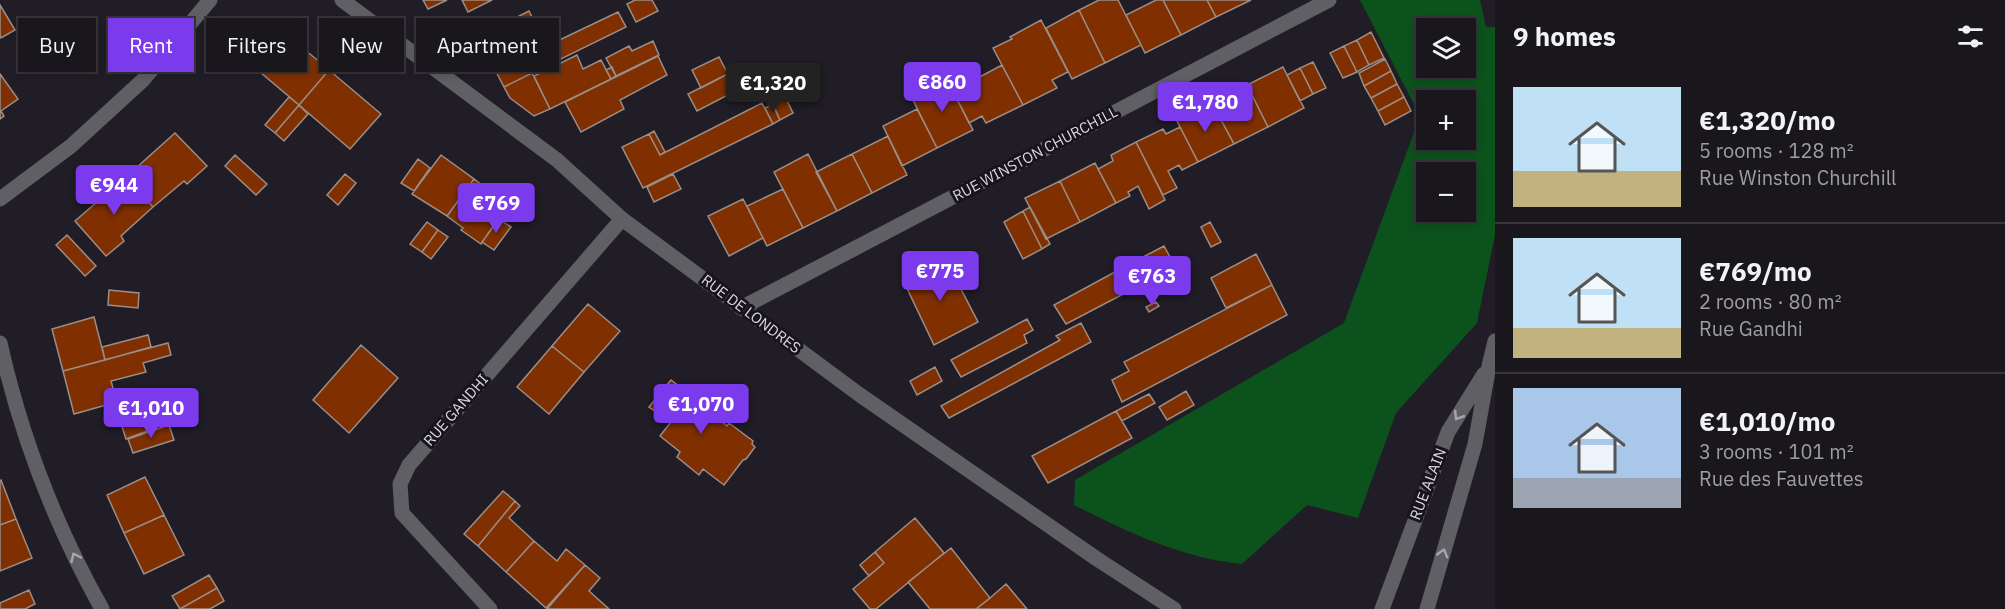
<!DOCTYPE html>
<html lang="en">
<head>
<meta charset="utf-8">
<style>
  :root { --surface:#19161c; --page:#221f25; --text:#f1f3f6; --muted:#9f9fa3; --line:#37353b; --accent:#7c3aed }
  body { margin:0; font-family:"IBM Plex Sans",sans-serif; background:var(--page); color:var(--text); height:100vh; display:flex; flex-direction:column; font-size:22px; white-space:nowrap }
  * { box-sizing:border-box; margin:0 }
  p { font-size:20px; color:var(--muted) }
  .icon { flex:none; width:33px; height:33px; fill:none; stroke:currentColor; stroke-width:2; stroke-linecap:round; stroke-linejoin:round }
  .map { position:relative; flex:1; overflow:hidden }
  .details { display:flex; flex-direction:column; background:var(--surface); width:510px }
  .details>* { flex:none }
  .banner { position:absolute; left:18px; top:18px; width:570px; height:54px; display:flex; gap:12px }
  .buttons { position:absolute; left:1416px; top:18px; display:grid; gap:12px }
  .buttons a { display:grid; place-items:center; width:60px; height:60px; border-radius:0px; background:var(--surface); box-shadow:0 3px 9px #0003,0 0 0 2px var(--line); font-size:30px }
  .price { position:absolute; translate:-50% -51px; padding:0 14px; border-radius:6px; background:var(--accent); color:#fff; font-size:20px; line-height:39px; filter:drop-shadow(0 2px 3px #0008) }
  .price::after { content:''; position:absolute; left:50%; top:36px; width:18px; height:14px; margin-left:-9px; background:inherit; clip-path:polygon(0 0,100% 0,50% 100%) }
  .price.current { background:#222; color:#fff }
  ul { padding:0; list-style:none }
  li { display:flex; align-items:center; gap:18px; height:150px; padding:0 18px }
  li+li { border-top:2px solid var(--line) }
  li span { display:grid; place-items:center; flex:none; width:168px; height:120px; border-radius:0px; color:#555 }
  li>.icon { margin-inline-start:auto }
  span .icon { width:72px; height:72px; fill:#fffc; stroke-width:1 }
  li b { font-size:26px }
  h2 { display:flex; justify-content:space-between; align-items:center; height:72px; padding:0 18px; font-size:26px }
  .chip { padding:0 21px; border-radius:0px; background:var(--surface); box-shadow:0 3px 9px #0003,0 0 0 2px var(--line); font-size:21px; line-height:54px }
  .chip.current { background:var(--accent); color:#fff }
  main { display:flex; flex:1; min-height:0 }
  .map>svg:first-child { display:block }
</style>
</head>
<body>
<main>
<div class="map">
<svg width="1495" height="609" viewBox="0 0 1495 609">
  <rect width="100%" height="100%" fill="#211d26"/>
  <!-- green -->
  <path fill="#0c521d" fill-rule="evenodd" d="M1360 0H1480L1486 27H1495V235L1477 323 1396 413 1358 518 1307 505 1242 564C1182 558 1127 532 1074 505L1075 480 1344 323 1420 116ZM1426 28H1466V68H1426ZM1426 100H1466V140H1426ZM1426 172H1466V212H1426Z"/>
  <!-- building -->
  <path fill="#803000" stroke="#9b8d88" stroke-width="1.5" d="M423 0H447L428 9Z
    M462 0H492L468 12Z
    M635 0H652L658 11 636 22 627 4Z
    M1099 0H1118L1141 45 1105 63 1079 10Z
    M1156 0H1163L1181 35 1145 53 1126 15Z
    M1163 0H1207L1216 17 1181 35Z
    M1207 0H1251L1216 17Z
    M0 5 15 30 1 38 0 35Z
    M1079 10 1105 63 1072 79 1046 28Z
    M529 11 547 46 618 12 626 27 504 87 478 37Z
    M1041 20 1068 72 1052 80 1057 88 1023 105 993 48 1012 39 1010 37Z
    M277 26 329 70 299 105 247 61Z
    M1371 32 1384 58 1369 65 1357 40Z
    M1357 40 1369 65 1357 72 1344 46Z
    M653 41 659 55 616 76 606 58 629 46 632 51Z
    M1344 46 1357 72 1343 78 1330 53Z
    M577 55 583 69 601 60 611 79 550 109 534 76Z
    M658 56 667 75 620 100 624 109 581 132 565 102Z
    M719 57 728 74 701 88 692 70Z
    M1385 59 1391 71 1364 86 1359 73Z
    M1313 62 1326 88 1313 94 1300 68Z
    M1002 65 1023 105 986 123 982 116 969 123 953 91Z
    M743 66 751 83 697 111 688 94Z
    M612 67 616 76 611 79 606 70Z
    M1283 67 1304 108 1268 127 1247 85Z
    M1300 68 1313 94 1300 101 1287 75Z
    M329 70 381 114 350 149 299 105Z
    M1391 71 1397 84 1371 98 1364 86Z
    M532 73 550 109 534 116 510 98 504 87Z
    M0 74 18 99 1 111 4 116 0 119Z
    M946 78 973 130 937 148 911 96Z
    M1397 84 1404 97 1378 111 1371 98Z
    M1247 85 1268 127 1234 144 1212 103Z
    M783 93 793 113 780 120 770 99Z
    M289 97 299 105 275 133 265 125Z
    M1404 97 1411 111 1385 125 1378 111Z
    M762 103 773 124 643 188 622 147 649 134 660 155Z
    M1212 103 1234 144 1198 162 1177 121Z
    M773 104 780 120 773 124 765 108Z
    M299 105 308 114 284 141 275 133Z
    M917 109 937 148 902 166 883 126Z
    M1180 127 1198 162 1182 170 1179 165 1168 171 1177 188 1163 195 1136 142 1163 129 1166 134Z
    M654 131 665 152 660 155 649 134Z
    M175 133 207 166 187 184 184 181 153 207 126 177Z
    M888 136 907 175 872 193 852 154Z
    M1136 142 1165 200 1149 209 1138 186 1128 192 1130 196 1116 203 1098 169 1113 161 1111 155Z
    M808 154 837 211 803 228 774 172Z
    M852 154 872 193 837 211 816 172Z
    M235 155 267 184 256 195 225 166Z
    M441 155 474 179 447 216 412 194Z
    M418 159 430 168 414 191 401 183Z
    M1095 163 1116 203 1080 222 1060 181Z
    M345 174 356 183 338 205 327 195Z
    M673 174 681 189 654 202 647 187Z
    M126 177 153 207 121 236 124 241 106 256 75 221Z
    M474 179 508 204 481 244 461 230 463 228 447 216Z
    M1060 181 1080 222 1046 239 1025 198Z
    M783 189 803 228 767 246 747 206Z
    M743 199 763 238 729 256 708 216Z
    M1030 207 1050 244 1042 249 1023 211Z
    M1023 211 1042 249 1023 259 1004 222Z
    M499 219 511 227 494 250 482 242Z
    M427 222 438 230 422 252 410 244Z
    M1210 222 1221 242 1211 247 1201 227Z
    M438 230 448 237 431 259 422 252Z
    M67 235 96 266 85 276 56 245Z
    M1164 246 1170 257 1130 278 1124 267Z
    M1256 254 1272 285 1226 308 1211 278Z
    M944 257 948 264 941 268 937 261Z
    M937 261 941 268 948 264 978 322 934 345 903 280Z
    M1124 267 1135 288 1066 324 1054 305Z
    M1272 285 1287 315 1122 402 1112 380 1129 371 1124 362Z
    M109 290 139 293 138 308 108 305Z
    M1156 302 1159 306 1149 312 1146 307Z
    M588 304 620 331 584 372 552 346Z
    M94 317 105 360 63 371 52 329Z
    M1027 319 1033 330 1024 335 1027 343 961 377 951 360Z
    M1081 323 1091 342 949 418 941 406 1060 340 1056 336Z
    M148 335 151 347 105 360 102 347Z
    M168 343 171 355 143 363 146 372 111 381 117 402 74 414 63 371Z
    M361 345 398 378 349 433 313 400Z
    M552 346 584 372 549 414 517 387Z
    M935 367 942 381 917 395 910 381Z
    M671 380 712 411 711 413 727 426 729 423 753 441 752 444 755 447 746 459 743 460 724 485 703 469 699 475 677 457 680 452 660 436 671 422 649 407Z
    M1186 391 1194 405 1167 420 1159 407Z
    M1149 394 1155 403 1122 421 1116 411Z
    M144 398 155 428 126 439 116 408Z
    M1116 411 1132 438 1048 483 1032 456Z
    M169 425 174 440 133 453 128 439Z
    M145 477 164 515 124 533 107 495Z
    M1 480 16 519 0 525V481Z
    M503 491 515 501 478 546 464 534Z
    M515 501 520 506 509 518 534 541 506 572 478 546Z
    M164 515 184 555 144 574 124 533Z
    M915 518 944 553 876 609H870L853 589 884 563 875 552Z
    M16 519 32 558 0 571V525Z
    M534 541 557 561 566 549 585 565 546 608 506 572Z
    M951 548 990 598 976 609H930L908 582Z
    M875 552 884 563 869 576 860 565Z
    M585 565 600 578 589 591 609 609H547Z
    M209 575 217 588 180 609 172 596Z
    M1006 584 1027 609H976L990 598Z
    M217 588 224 601 210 609H180Z
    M29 590 35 604 25 609H0V603Z"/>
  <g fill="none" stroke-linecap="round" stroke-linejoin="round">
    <!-- minor -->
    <path stroke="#605f64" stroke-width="15" d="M0 199 71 146 143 80 210 0
      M741 308 1329 0
      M0 343C21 437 55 525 102 609
      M490 609 402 513 400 484 409 465 622 219"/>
    <!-- tertiary -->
    <path stroke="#605f64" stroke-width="15" d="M342 0 557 160 622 219 860 395 1097 559 1174 609
      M1382 609 1448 432 1484 374
      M1427 609 1475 444 1489 366 1495 341"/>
  </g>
  <!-- one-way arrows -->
  <defs><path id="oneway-chevron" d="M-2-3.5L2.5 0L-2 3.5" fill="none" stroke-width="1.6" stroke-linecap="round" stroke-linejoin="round" transform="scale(1.5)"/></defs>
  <g stroke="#a9a7ad">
    <use href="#oneway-chevron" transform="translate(1458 416) rotate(122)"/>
    <use href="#oneway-chevron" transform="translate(1443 553) rotate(-74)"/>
    <use href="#oneway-chevron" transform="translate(75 557) rotate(-115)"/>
  </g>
  <g text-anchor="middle" stroke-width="6" stroke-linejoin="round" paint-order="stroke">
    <!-- street labels -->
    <g font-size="15" fill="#dad7dd" stroke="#18141d">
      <text transform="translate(1035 154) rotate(-28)" y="5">RUE WINSTON CHURCHILL</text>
      <text transform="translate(751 314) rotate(37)" y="5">RUE DE LONDRES</text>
      <text transform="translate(456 410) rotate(-49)" y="5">RUE GANDHI</text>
      <text transform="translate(1428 484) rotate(-69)" y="5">RUE ALAIN</text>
    </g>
  </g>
</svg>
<div class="buttons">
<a><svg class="icon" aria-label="layers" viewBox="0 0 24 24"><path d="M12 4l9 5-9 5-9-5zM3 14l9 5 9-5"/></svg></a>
<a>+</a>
<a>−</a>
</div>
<b class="price" style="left:942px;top:113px">€860</b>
<b class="price current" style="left:773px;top:114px">€1,320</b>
<b class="price" style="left:1205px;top:133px">€1,780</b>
<b class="price" style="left:114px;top:216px">€944</b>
<b class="price" style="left:496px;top:234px">€769</b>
<b class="price" style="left:940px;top:302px">€775</b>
<b class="price" style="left:1152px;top:307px">€763</b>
<b class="price" style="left:701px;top:435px">€1,070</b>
<b class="price" style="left:151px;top:439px">€1,010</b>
<div class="banner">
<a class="chip">Buy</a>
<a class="chip current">Rent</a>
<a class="chip">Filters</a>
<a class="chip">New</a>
<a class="chip">Apartment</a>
</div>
</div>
<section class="details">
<h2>9 homes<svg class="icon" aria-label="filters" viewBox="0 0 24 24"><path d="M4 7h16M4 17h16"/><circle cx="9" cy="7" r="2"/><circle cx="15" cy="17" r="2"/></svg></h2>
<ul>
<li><span style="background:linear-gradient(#bfe0f5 70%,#c2b280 0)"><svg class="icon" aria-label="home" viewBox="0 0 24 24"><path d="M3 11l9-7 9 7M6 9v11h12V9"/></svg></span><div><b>€1,320/mo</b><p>5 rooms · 128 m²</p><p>Rue Winston Churchill</p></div></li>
<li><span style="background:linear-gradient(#bfe0f5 75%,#c2b280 0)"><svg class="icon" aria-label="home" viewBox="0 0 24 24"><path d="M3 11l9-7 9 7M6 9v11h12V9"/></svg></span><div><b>€769/mo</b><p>2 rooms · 80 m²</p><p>Rue Gandhi</p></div></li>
<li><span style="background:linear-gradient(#a9c7e8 75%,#9aa5b1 0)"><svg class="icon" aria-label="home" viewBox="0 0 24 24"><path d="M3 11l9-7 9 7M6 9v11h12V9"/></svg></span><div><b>€1,010/mo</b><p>3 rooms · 101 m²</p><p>Rue des Fauvettes</p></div></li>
</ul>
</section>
</main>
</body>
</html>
